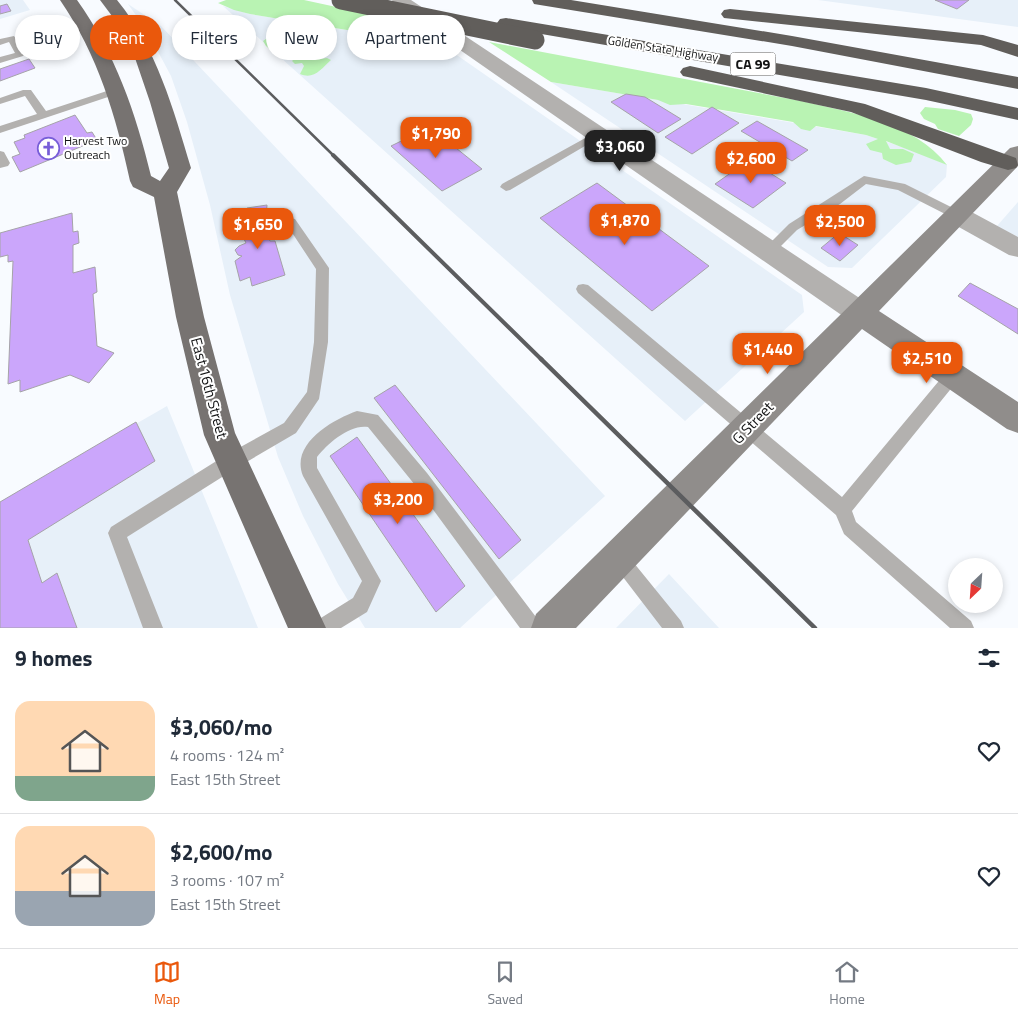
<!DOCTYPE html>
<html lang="en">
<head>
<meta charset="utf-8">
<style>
  :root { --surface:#fff; --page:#f2f2f3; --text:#1f2937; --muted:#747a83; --line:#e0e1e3; --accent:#ea580c }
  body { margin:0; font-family:"Titillium Web",sans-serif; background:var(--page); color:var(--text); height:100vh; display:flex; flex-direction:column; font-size:19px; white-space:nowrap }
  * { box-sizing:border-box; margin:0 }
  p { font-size:16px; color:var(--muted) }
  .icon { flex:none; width:28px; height:28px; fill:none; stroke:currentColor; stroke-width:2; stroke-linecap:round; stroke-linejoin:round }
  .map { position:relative; height:628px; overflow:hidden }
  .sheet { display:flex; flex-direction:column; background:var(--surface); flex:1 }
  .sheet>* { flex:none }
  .banner { position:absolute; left:15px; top:15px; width:500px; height:45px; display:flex; gap:10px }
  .needle { width:32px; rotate:205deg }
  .buttons { position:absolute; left:948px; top:558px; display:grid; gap:10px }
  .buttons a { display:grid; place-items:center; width:55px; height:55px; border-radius:50%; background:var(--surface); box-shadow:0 2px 8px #0003; font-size:25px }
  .price { position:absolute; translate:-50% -42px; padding:0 11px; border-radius:10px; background:var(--accent); color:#fff; font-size:16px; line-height:32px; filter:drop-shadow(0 1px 2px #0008) }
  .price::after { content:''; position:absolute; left:50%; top:30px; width:15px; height:11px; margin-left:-8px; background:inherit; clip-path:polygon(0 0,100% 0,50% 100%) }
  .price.selected { background:#222; color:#fff }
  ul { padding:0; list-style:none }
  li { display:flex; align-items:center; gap:15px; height:125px; padding:0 15px }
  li+li { border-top:1px solid var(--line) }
  li span { display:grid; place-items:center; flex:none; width:140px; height:100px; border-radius:15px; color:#555 }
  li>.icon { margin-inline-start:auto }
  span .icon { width:60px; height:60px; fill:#fffc; stroke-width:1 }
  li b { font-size:21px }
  h2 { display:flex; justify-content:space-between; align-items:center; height:60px; padding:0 15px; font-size:21px }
  .pill { padding:0 18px; border-radius:22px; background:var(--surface); box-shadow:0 2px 8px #0003; font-size:18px; line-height:45px }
  .pill.selected { background:var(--accent); color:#fff }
  .tabs { display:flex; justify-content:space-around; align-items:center; height:70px; border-top:1px solid var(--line); background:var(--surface); font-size:14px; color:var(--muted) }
  .tabs a { display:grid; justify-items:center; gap:2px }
  .tabs .selected { color:var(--accent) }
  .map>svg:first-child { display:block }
</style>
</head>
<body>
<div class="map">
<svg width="1018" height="628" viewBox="0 0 1018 628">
  <rect width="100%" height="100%" fill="#f8fbff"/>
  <!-- built -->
  <path fill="#e7f0f9" d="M0 0H23L30 10 0 19Z
    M818 0H1018V27Z
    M128 4 161 26 605 496 460 628H365L338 584 303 516 278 457 230 295 210 205 187 122 171 76 147 31Z
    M223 6 250 14 347 30 373 29 401 21 412 24 802 295 804 312 685 421Z
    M551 82 866 135 918 152 947 165 946 177 852 268 828 267Z
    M1018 202V237L997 226Z
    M167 406 258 628H0V502Z
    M669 574 719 628H616Z"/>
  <!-- green -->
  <path fill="#b9f3b3" d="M226 0H304L401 21 373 29 347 30 250 14 234 10 218 3Z
    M282 28 295 30 307 38 298 45 273 52 266 46 263 41Z
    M489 42 801 101C849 112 916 123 947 165L886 141 890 149H903L914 154 911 162 896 165 883 159 882 153 870 150 866 144 878 139 866 135 816 126 810 131 801 129 793 122 686 104 670 105 658 100 551 82Z
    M314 51 321 55 319 59 327 58 331 60C321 69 314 80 300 74L304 66 302 63 295 64 292 61 299 54Z
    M925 107 955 110 971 114 973 119 971 125 959 136 938 129 935 124 924 119 920 113Z"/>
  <!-- building -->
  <path fill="#cba6fb" stroke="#a5a3a8" d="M935 0H969L957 9Z
    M7 4 11 11 0 14V6Z
    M29 59 35 68 0 81V69Z
    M626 94 645 97 681 119 658 133 611 102Z
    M712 107 739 123 692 154 665 137Z
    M75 115 87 133 92 132 97 140 20 172 12 157 20 154 14 142 25 138 24 135Z
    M757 121 808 150 792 161 741 131Z
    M430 127 482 169 442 191 391 146Z
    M749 160 786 183 753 208 715 184Z
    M597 183 709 266 652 311 540 218Z
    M267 205 265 230 270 241H275L285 275 252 286 250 277 240 281 235 261 242 256 238 255 235 250 239 246 246 243 241 233 244 231 247 208Z
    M72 213 73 232 78 231 79 243 73 245V273L95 267 97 292 93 294 97 346 114 353 89 383 70 375 20 392V380L8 384 13 261 8 262V255L0 257V233Z
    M839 233 858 245 840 261 821 248Z
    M970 283 1018 309V334L958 296Z
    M395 385 521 540 499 559 374 398Z
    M136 422 155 461 28 540 42 583 57 573 77 628H0V502Z
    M357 437 465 586 436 612 330 456Z"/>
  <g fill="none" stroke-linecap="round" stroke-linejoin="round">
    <!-- lane -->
    <path fill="#b3b1af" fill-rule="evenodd" d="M84 21 88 24 87 26 21 47 25 54 23 56 0 63V57L15 53 9 42 0 45V39L14 36 18 42Z
      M116 88 121 91 120 93 0 133V126L37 114 25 96 0 104V98L23 90H31L46 111Z
      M598 131 603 134 602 136 510 190 506 191 500 187 502 184Z
      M0 151 4 152 10 163 8 166 0 168Z
      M864 176 905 184 961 212 963 215 957 219 953 218 898 190 866 184 840 204 797 230 773 254H765L763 251 765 248 789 224Z
      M291 218 295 219 329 268 328 342 319 399 296 433 238 467 127 537 163 628H143L108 533 111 527 226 455 284 423 307 392 314 342 316 269 285 222Z
      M583 284 588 285 842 497 948 370 953 368 958 370 960 375 958 380 852 511 856 522 971 621 974 628H950L844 534 836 515 578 293 576 289 578 285Z
      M357 411 378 415 427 473 539 621 542 628H520L415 485 368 427C350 424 328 443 317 457V468L381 581 367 612 341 628H313L316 621 353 598 362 581 303 476C290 444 332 420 357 411Z
      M619 549 625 552 681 621 684 628H662L613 564 610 558 613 552Z"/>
    <!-- street -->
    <path fill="#b3b1af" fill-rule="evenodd" d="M392 0H411L870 305 874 313 870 321 860 324 850 321 394 4Z
      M957 206 966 209 1018 237V257L1009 255 948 221 945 215 948 209Z"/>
    <!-- secondary -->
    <path fill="#908d8b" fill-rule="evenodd" d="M1018 146V166L879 311 1018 402V433L1007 429 862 329 576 628H531L536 614 1010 148Z"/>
    <!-- primary -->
    <path fill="#777371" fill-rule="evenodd" d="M60 0H77C115 53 136 113 151 176L160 181 169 168 150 102 135 58 115 20 100 0H117C157 49 173 108 191 168L177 192 204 317 235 433 326 628H288L204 435 176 317 154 197 133 187 130 181C116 116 98 55 60 0Z"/>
    <!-- highway -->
    <path fill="#615e5b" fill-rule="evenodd" d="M532 0H571L792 36 1018 77V89L792 46 540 5 534 4Z
      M730 9 983 35 1018 45V57L981 45 724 18 721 14 724 10Z
      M506 18 926 88 1018 108V120L926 100 500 27 497 23 500 19Z
      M690 66 865 104 1016 158 1018 165 1016 168 1008 170 981 162 851 112 683 76 680 72 683 68Z"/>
    <!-- rail-far2 -->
    <path stroke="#5c5d5f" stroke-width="2.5" d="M175 0 334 156"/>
    <!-- rail-far1 -->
    <path stroke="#5c5d5f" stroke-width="4" d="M333 155 542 360"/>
    <!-- rail -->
    <path stroke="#5c5d5f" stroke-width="4.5" d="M541 359 815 628"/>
    <!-- highway-bridge -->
    <path stroke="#615e5b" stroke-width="19" d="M341 0 535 40"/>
  </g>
  <!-- icons -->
  <defs>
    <symbol id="church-ring" viewBox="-11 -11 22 22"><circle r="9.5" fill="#fff" stroke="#785ed8" stroke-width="1.5"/><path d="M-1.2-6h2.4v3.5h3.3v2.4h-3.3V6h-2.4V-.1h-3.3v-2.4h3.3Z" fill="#785ed8"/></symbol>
  </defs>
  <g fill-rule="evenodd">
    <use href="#church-ring" x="36" y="136" width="25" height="25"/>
  </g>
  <g text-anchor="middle" stroke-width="4" stroke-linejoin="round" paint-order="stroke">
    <!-- far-street labels -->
    <g font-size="12" fill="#131415" stroke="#fff">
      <text transform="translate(663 49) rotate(9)" y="4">Golden State Highway</text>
    </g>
    <!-- far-poi labels -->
    <g font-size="12" fill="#131415" stroke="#fff" text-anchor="start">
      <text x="64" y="145">Harvest Two<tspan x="64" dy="14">Outreach</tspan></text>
    </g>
    <!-- shield labels -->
    <rect fill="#fff" stroke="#5a5a5b" stroke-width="1" x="730.5" y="52.5" width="45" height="23" rx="4"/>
    <g font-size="14" font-weight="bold" fill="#131415">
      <text x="753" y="69">CA 99</text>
    </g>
    <!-- street labels -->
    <g font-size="15" fill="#131415" stroke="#fff">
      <text transform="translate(209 388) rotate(75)" y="5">East 16th Street</text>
      <text transform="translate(753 423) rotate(-46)" y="5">G Street</text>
    </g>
  </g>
</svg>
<div class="buttons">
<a><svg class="needle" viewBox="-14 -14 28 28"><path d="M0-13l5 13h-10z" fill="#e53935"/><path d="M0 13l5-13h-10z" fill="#747a83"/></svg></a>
</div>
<b class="price" style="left:436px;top:159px">$1,790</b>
<b class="price selected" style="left:620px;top:172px">$3,060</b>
<b class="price" style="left:751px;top:184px">$2,600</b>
<b class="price" style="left:625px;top:246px">$1,870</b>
<b class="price" style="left:840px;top:247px">$2,500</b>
<b class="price" style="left:258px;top:250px">$1,650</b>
<b class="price" style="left:768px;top:375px">$1,440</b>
<b class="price" style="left:927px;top:384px">$2,510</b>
<b class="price" style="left:398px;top:525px">$3,200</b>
<div class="banner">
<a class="pill">Buy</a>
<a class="pill selected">Rent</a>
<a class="pill">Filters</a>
<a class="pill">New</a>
<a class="pill">Apartment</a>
</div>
</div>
<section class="sheet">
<h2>9 homes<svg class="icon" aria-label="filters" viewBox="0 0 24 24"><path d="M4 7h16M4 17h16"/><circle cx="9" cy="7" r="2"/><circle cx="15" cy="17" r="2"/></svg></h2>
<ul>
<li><span style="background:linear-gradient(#ffd9b3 75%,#7fa58c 0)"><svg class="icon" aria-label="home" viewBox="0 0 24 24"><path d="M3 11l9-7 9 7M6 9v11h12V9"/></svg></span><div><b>$3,060/mo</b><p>4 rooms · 124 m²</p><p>East 15th Street</p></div><svg class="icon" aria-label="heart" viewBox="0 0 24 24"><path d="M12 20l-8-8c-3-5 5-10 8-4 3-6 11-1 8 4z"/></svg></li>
<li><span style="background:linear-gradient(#ffd9b3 65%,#9aa5b1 0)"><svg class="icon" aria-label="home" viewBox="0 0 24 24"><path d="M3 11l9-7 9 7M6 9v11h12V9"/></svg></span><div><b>$2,600/mo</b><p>3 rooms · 107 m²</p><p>East 15th Street</p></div><svg class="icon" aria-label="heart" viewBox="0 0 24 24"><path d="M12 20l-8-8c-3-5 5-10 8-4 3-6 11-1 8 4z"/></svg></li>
</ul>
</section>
<nav class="tabs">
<a class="selected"><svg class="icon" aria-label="map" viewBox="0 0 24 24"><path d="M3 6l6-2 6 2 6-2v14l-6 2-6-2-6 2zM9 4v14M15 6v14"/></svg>Map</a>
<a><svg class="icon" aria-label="saved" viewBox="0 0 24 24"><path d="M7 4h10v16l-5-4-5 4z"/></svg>Saved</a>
<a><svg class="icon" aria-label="home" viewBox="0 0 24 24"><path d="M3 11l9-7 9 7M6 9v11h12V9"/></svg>Home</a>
</nav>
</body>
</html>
